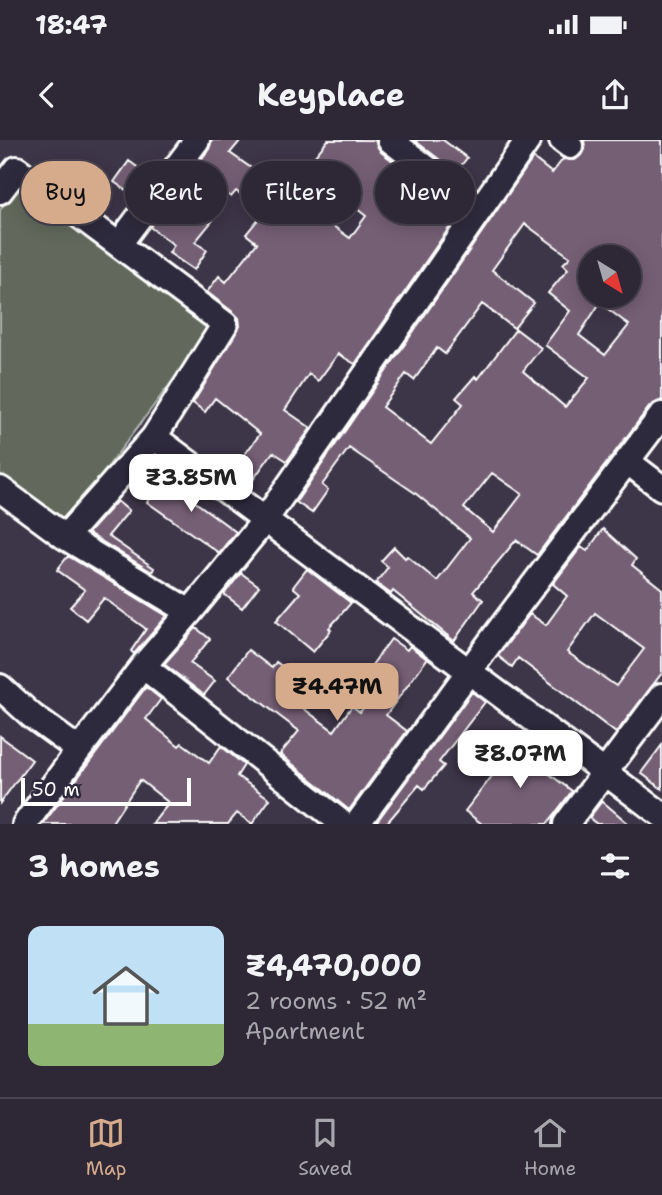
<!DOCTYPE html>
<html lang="en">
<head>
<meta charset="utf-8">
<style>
  :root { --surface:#2e2836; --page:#3a3442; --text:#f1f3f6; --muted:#a7a6ad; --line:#494451; --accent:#d6ab8b }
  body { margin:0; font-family:"Shantell Sans",sans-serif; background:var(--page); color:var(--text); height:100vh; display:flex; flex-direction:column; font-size:26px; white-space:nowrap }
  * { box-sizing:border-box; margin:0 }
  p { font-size:23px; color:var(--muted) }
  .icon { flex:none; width:38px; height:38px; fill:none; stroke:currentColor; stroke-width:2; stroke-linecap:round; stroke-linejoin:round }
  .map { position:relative; height:684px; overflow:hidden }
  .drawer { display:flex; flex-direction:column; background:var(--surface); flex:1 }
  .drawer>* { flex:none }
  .guide { position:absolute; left:21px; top:21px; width:621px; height:63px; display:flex; gap:14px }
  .needle { width:46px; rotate:143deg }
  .buttons { position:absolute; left:578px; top:105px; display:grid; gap:14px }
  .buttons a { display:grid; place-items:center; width:63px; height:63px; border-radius:50%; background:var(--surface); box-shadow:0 4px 18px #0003,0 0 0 2px var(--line); font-size:35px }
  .scale { position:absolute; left:21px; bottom:18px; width:170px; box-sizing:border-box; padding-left:7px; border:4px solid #fff; border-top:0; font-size:19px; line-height:24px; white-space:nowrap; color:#fff; -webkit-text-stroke:5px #2f2a3d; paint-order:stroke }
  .price { position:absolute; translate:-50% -60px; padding:0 16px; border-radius:14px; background:#fff; color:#222; font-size:23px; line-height:46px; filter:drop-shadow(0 2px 4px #0008) }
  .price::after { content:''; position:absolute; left:50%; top:42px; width:21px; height:16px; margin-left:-10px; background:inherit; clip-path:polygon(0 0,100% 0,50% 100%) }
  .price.current { background:var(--accent); color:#111 }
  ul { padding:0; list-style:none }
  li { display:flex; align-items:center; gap:21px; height:175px; padding:0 28px }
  li span { display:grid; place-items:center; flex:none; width:196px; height:140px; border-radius:14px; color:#555 }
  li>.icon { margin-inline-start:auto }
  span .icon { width:84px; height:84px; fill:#fffc; stroke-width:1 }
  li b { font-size:30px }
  h2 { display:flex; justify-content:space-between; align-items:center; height:84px; padding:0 28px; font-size:30px }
  .pill { padding:0 24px; border-radius:32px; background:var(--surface); box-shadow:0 4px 18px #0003,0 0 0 2px var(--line); font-size:24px; line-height:63px }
  .pill.current { background:var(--accent); color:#111 }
  .status { display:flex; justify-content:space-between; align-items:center; height:49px; padding:0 35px; background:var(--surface); direction:ltr }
  .status svg { height:19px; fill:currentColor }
  header { display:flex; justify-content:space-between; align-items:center; height:91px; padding:0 28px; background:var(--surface); font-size:32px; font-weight:700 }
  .dock { display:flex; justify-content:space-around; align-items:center; height:98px; border-top:2px solid var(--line); background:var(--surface); font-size:19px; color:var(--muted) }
  .dock a { display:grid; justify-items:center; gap:4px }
  .dock .current { color:var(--accent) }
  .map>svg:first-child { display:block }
</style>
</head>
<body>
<div class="status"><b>18:47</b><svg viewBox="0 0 49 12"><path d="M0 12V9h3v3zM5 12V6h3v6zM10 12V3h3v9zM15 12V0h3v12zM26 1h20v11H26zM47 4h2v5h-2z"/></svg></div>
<header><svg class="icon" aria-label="back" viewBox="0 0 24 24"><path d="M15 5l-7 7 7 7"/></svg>Keyplace<svg class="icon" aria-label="share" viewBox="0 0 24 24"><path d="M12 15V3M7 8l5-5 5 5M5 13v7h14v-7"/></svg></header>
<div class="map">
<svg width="662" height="684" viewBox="0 0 662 684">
  <rect width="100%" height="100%" fill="#3d3548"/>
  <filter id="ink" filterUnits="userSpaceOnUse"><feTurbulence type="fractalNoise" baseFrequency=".0143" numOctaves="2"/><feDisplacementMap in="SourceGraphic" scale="14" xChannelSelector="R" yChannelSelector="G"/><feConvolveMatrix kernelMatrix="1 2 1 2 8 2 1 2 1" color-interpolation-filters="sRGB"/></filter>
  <g filter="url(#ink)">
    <!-- green -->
    <path fill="#62695c" stroke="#b0b4ae" stroke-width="2" d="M19 45 212 188 64 385 0 337V70Z"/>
    <!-- building -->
    <path fill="#755f75" stroke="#fff" stroke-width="2" fill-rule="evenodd" d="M212 0H241L230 13 350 98 366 76 305 28 328 0H375L381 12 410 34 399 47 451 85 355 224 338 214 318 241 309 234 285 270 311 288 287 321 273 312 247 348 229 335 260 294 215 258 205 272 193 263 240 186 239 178 234 173 207 152 219 136 226 142 257 103 246 94 265 71 236 51 231 57 194 29 209 9Z
      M414 0H443L467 18 456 32Z
      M584 0H662V260L650 266 537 415 516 400 473 452 483 460 454 501 393 451 391 454 376 443 388 427 381 421 394 407 405 418 407 416 437 441 470 398 415 353 349 308 322 345 328 350 312 373 296 362 533 18 552 33 563 19 575 20 581 15 585 8ZM525 84 570 117 563 124 568 129 548 153 570 171 545 205 589 238 565 267 523 231 541 208 516 189 478 239 475 236 456 258 463 264 431 304 382 267 406 234 414 240 437 208 445 214 482 164 514 188 534 163 492 130ZM590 117H628V156H590ZM600 163 629 185 605 215 579 195ZM492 333 522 354 493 392 464 368Z
      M129 21 151 37 136 57 114 42Z
      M80 33 108 52 96 69 69 49Z
      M175 54 213 80 195 102 207 110 194 130 169 113 174 105 150 87Z
      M168 335 197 356 194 361 236 392 219 413 147 362Z
      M117 361 129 371 108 396 154 428 152 432 88 393Z
      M603 389 636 419 632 425 662 449V533L616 593 518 518 512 527 498 516 530 474 546 485 567 456 553 444 581 407 587 411ZM595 473 644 509 616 546 567 512Z
      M68 416 167 476 134 514 131 511 146 489 104 458 86 480 70 467 85 450 57 430Z
      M307 429 351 463 329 488 331 490 313 512 276 481 300 453 293 447Z
      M241 433 259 446 242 468 224 454Z
      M196 488 210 499 190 523 215 541 204 555 164 524Z
      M391 499 407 510 410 506 427 519 386 575 407 591 349 670 280 614 299 591 228 537 248 510 272 528 276 522 294 535 280 551 334 591 352 566 360 572 385 540 369 529Z
      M146 547 161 559 146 579 179 606 182 603 209 623 221 606 244 625 237 636 270 659 252 684 237 673 228 684H152L169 663 140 640 111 684H43Z
      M472 552 485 562 439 622 444 626 424 649 419 645 386 684H375Z
      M0 596 32 620 0 663Z
      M523 596 550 616 540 627 572 651 547 684H482L465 671Z
      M662 605V649L641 633Z
      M602 661 629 684H597L589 678Z"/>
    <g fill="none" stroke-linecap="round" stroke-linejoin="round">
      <defs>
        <path id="minor" d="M390 0 480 69
          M562 0 570 6
          M0 51 17 29 225 184 154 297 65 397 0 349
          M119 104 197 0
          M154 297 662 675
          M628 322 662 348
          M65 397 190 472 265 380 528 0
          M143 526 343 684
          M0 547 32 576 79 610 25 684
          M79 610 143 526 190 472
          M357 684 497 493 662 275
          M566 684 662 556"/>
      </defs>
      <!-- minor casing -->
      <use href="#minor" stroke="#fff" stroke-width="30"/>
      <!-- minor -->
      <use href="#minor" stroke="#2f2a3d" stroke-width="24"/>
    </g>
  </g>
</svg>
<div class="buttons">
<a><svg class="needle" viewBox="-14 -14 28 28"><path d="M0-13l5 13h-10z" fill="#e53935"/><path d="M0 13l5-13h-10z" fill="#a7a6ad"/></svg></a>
</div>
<div class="scale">50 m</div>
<b class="price" style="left:191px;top:374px">₹3.85M</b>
<b class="price current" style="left:337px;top:583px">₹4.47M</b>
<b class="price" style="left:520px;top:650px">₹8.07M</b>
<div class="guide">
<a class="pill current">Buy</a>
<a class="pill">Rent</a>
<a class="pill">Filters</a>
<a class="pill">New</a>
</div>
</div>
<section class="drawer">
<h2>3 homes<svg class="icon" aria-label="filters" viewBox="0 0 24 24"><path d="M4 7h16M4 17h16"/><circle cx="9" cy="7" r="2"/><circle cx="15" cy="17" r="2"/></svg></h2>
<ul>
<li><span style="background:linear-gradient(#bfe0f5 70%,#8fb573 0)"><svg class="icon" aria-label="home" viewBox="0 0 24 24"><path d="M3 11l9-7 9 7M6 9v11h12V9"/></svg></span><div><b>₹4,470,000</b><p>2 rooms · 52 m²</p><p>Apartment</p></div></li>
</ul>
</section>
<nav class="dock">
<a class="current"><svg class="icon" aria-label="map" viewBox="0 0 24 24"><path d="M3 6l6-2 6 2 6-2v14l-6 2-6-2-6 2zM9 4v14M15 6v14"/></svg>Map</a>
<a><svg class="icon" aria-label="saved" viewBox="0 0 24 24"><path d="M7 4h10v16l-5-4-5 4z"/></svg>Saved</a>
<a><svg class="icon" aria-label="home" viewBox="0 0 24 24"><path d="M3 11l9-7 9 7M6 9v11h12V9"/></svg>Home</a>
</nav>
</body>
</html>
